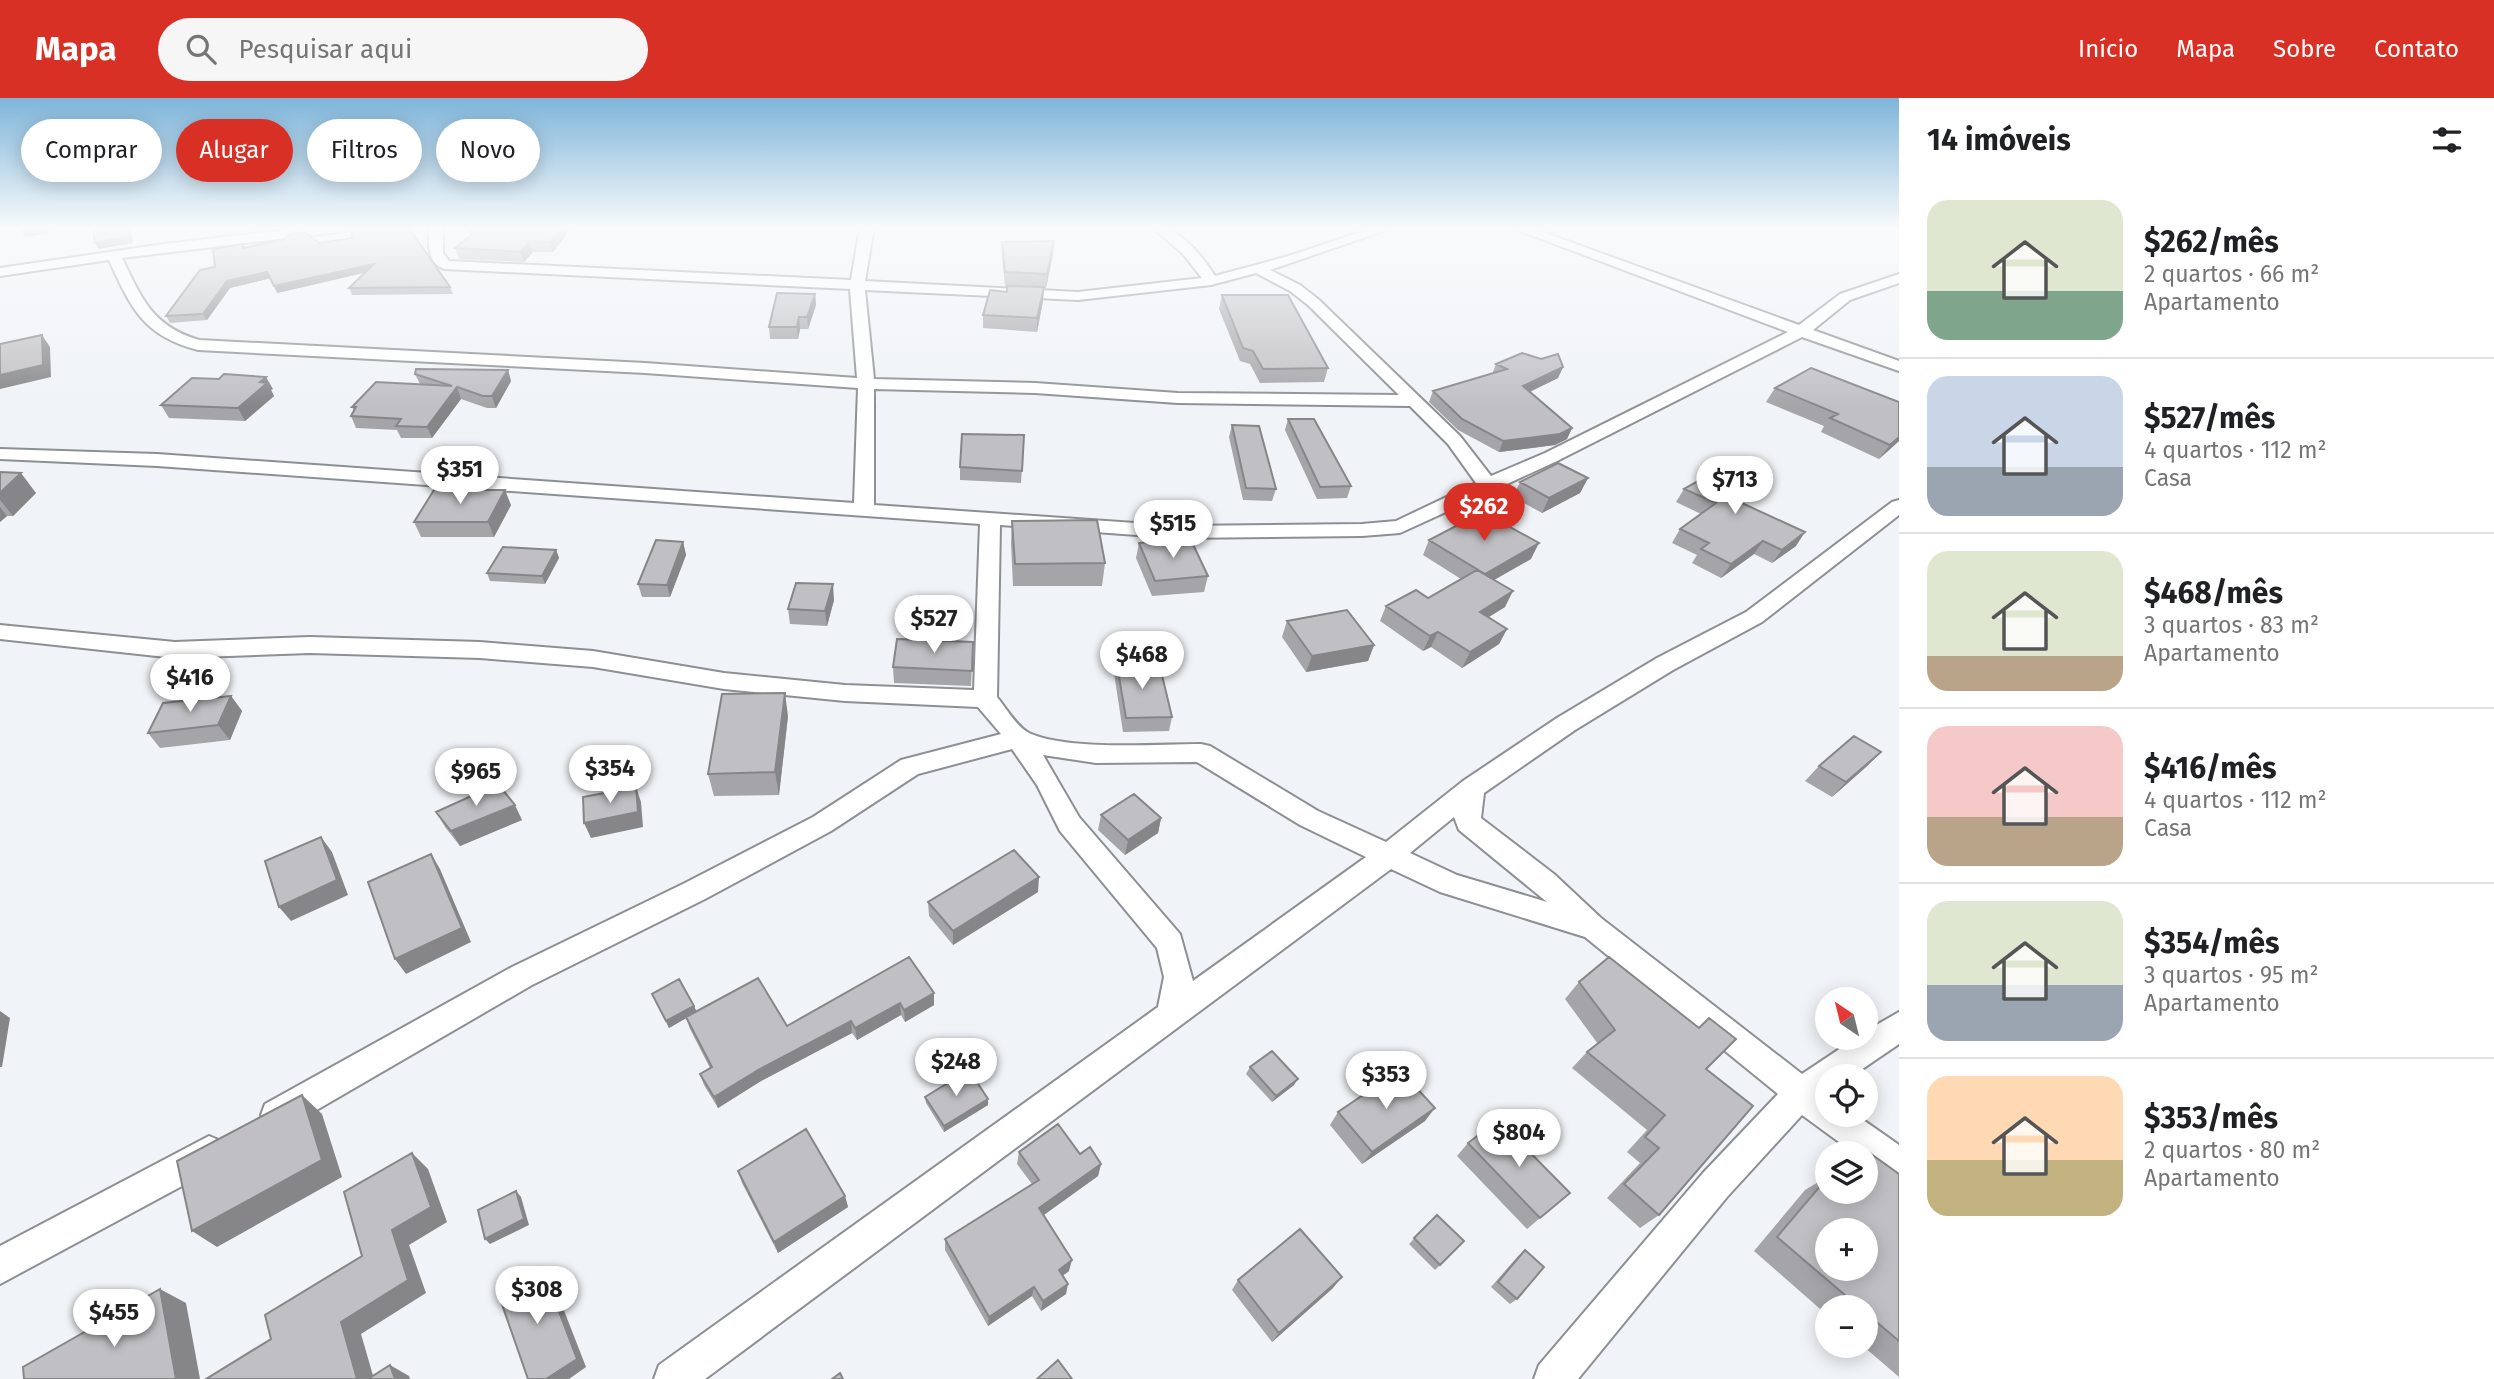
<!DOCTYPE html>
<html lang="pt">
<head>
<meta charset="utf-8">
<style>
  :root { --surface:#fff; --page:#f6f6f6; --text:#202124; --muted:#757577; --line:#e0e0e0; --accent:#d93025 }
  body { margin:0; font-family:"Fira Sans",sans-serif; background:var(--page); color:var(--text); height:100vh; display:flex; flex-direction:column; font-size:26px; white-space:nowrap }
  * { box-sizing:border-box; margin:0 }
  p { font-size:23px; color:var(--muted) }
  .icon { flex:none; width:38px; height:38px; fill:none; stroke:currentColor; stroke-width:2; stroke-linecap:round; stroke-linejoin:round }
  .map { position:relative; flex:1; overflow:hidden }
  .side { display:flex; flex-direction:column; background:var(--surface); width:595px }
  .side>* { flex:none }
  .banner { position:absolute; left:21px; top:21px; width:665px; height:63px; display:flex; gap:14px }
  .needle { width:46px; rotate:325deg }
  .controls { position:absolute; left:1815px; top:889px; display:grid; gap:14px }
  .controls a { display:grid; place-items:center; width:63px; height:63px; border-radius:50%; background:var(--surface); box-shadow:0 4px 18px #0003; font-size:35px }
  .price { position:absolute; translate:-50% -60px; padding:0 16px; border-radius:24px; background:#fff; color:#222; font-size:23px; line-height:46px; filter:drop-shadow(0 2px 4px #0008) }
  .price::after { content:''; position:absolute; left:50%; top:42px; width:21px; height:16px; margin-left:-10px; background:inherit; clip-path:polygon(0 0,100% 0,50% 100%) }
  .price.selected { background:var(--accent); color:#fff }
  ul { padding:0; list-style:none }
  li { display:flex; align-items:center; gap:21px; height:175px; padding:0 28px }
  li+li { border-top:2px solid var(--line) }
  li span { display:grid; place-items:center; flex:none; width:196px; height:140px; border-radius:21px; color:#555 }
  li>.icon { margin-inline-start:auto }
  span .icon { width:84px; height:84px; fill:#fffc; stroke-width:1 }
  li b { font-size:30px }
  h2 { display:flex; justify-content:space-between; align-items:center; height:84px; padding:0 28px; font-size:30px }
  .tag { padding:0 24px; border-radius:32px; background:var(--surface); box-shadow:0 4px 18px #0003; font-size:24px; line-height:63px }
  .tag.selected { background:var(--accent); color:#fff }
  header { display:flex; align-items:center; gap:42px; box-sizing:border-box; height:98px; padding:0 35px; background:var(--accent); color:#fff }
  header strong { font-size:33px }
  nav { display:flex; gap:38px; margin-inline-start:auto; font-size:24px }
  .search { width:490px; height:63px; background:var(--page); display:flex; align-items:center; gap:18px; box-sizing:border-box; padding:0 24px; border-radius:38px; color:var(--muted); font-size:26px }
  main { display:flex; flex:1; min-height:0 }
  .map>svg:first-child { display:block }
</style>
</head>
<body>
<header>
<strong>Mapa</strong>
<div class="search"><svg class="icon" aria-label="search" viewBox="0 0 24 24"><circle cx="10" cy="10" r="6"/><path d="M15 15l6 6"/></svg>Pesquisar aqui</div>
<nav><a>Início</a><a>Mapa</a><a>Sobre</a><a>Contato</a></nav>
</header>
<main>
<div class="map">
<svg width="1899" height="1281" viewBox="0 0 1899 1281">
  <rect width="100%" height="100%" fill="#f0f3f7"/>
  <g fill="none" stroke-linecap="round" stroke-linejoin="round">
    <defs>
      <path id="street" d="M308 129H352L346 133 122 160C142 201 152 228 199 242L645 265 857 280 850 191 445 171C426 165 429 146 429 129H443V155L449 163 851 182 860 129H874L865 183 1078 194 1202 180 1183 156 1152 129C1180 129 1200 155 1215 178L1292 157 1375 129H1395L1270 172 1300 187 1318 201 1460 338 1491 378 1545 355 1788 234 1510 129H1529L1799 227 1840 196 1899 176V185L1850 202 1813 232 1899 263V273L1802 239 1557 363 1400 435 1362 438 1178 440 1000 427 997 599C1006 610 1017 629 1029 635 1069 653 1156 646 1201 646L1210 648 1318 713 1386 744 1463 683 1557 620 1657 560 1746 514 1892 404 1899 402V417L1762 524 1673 572 1575 632 1484 695 1481 720 1554 776 1601 820 1802 976 1856 940H1866V933L1899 914V946L1852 978H1827V1017H1856L1899 1047V1085L1887 1080 1866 1064V1055H1854L1802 1017 1727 1099 1578 1281H1534L1539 1267 1703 1075 1778 996 1585 839 1440 794 1391 771 705 1281H654L659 1267 1158 909 1164 879 1157 850 1060 733 1037 687 1012 651 918 676 831 733 705 801 532 887 289 1028 277 1033 265 1028 261 1017 265 1006 512 869 685 785 813 719 901 662 1001 636 978 609 845 603 724 591 593 569 480 560 310 555 175 560 0 541V527L175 544 310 539 480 544 593 553 724 575 845 587 974 592 980 426 157 368 0 361V351L157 356 854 405 858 290 645 275 198 252C143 238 131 210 109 162L0 178V170L164 146ZM1256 175 1290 193 1308 207 1399 297 1178 295 1035 285 874 281 865 192 1078 202 1211 187ZM874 291 1035 295 1178 305 1410 308 1448 346 1476 385 1396 423 1362 426 1178 428 874 407ZM1043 657 1096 665 1197 664 1300 727 1366 759 1193 883 1180 836 1079 719ZM1454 719 1459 732 1547 804 1457 777 1410 755Z
        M209 1038 221 1043 226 1055 221 1067 0 1186V1148Z"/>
    </defs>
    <!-- street casing -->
    <use href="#street" stroke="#8c8f93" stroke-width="4"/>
    <!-- street -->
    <use href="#street" fill="#fff" fill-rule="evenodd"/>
  </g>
  <!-- wall -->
  <path fill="#a5a4a8" d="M351 129H388V134L450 189 453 196 352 197 349 190 364 175 277 195 271 180 230 190 207 222 170 225 166 218 244 150 320 145 352 140Z
    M465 129H572L553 154H533L524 164 459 161 455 150 470 138Z
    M1002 144 1053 156 1046 190H1044L1043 203 1037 234 983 230V217L1006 193 1007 188H1016H1005L1002 157Z
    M815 196 816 207 808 231H800L798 241H770L769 229Z
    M1222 197 1328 270 1324 284 1260 285 1250 266 1240 263 1219 211Z
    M1496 266 1563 269 1558 280 1530 294 1572 330 1567 341 1555 347 1499 354 1458 332 1429 304 1433 293 1492 276Z
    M508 272 511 283 496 310H487L461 301 432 340H401L397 332 356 330 351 318 354 313 352 309 420 286 415 276Z
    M1775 290 1899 304V343L1879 361 1821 334 1824 328 1766 304Z
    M273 291 271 292 274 298 245 323 169 320 161 307Z
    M1288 321 1351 388 1347 400 1317 401 1285 332Z
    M1232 327 1276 391 1272 403 1243 402 1229 339Z
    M1024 337 1021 385 960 382V369Z
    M0 374 36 395 13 418H7L0 424Z
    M1588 380 1580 395 1542 415 1513 399 1520 384Z
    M1768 381 1759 394 1741 405 1796 448 1772 465 1754 456 1721 480 1692 465 1697 457 1672 445 1680 431 1701 416 1676 404 1684 391Z
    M511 407 494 439H421L414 424Z
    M1012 423 1105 465 1102 488H1013L1011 445Z
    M1429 442 1531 461 1494 482 1505 509 1489 519 1507 531 1499 546 1462 570 1431 549 1423 553 1380 523 1386 508 1428 500 1461 481 1423 457Z
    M683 444 686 457 670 499H642L638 486Z
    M1139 445 1208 478 1204 494 1152 498 1136 460Z
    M556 452 559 460 545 486 490 483 487 475Z
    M834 502 827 528 790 526 788 511Z
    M1287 523 1374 547 1368 563 1306 574 1282 539Z
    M973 544 971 588 894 585 893 569Z
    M1116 561 1145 578 1172 619 1169 633 1123 634 1114 575Z
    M231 598 242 613 230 642 160 650 148 635Z
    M788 618 779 697 714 698 708 676Z
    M1881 654 1866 669 1832 699 1805 683 1819 668Z
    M436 714 522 722 460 748 445 729Z
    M1101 717 1161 720 1158 735 1125 757 1098 732Z
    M1038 794 953 847 929 818 928 804Z
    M909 859 934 907 905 924 901 917 857 942 852 935 761 983 718 1010 704 987 700 976 710 970 690 931 686 920 669 930 652 896 694 908 696 914 787 928Z
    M1579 884 1706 971 1659 1117 1640 1130 1607 1100 1640 1065 1627 1054 1647 1032 1572 970 1587 954 1598 946 1565 901Z
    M1250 969 1294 987 1272 1004 1246 976Z
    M925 999 988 1001V1007L944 1034 926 1005Z
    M1338 1014 1425 1023 1362 1066 1330 1027Z
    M1468 1045 1570 1095 1527 1131 1457 1058Z
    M1860 1048 1899 1076V1279L1863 1248H1866V1209H1827V1217L1754 1153 1805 1092 1820 1083 1827 1074V1094L1866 1055H1848Z
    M1019 1054 1080 1056 1101 1066 1098 1078 1043 1117 1069 1173 1063 1177 1066 1196 1041 1213 1032 1198 988 1228 945 1152V1141L1032 1086 1017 1066Z
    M738 1073 845 1098 848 1109 778 1155 742 1085Z
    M1437 1117 1440 1167 1435 1172 1409 1146Z
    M1525 1152 1517 1201 1510 1206 1491 1189 1518 1158Z
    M1238 1182 1333 1190 1272 1244 1232 1192Z"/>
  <!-- shaded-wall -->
  <path fill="#868688" d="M19 129H50L49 135 25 139Z
    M127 129H130L133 145 99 151 95 145Z
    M562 129H572L553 154 550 144Z
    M530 143 533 154 524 164 521 154Z
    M1054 143 1053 156 1046 190 1047 176Z
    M374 166 376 172 277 195 274 188Z
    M267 174 271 180 230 190 207 222 203 216 227 183Z
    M1044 189 1043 203 1037 234V220Z
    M815 196 816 207 808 231 807 219Z
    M799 219 800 231 798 241 797 229Z
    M42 237 50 249 51 279 0 291V277Z
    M1563 269 1558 280 1518 299 1523 288Z
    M508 272 511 283 496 310 492 298Z
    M266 279 273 291 271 292 274 298 245 323 238 310 260 284Z
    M457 289 461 301 432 340 427 329Z
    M1572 330 1567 341 1555 347 1499 354 1503 343Z
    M1899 339V343L1879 361 1890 347Z
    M21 375 36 395 13 418 0 402V395Z
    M1588 380 1580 395 1542 415 1549 400Z
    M1768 381 1759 394 1725 415 1733 401Z
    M505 392 511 407 494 439 488 424Z
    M0 409 7 418 0 424Z
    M1805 434 1796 448 1772 465 1782 452Z
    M1763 443 1754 456 1721 480 1731 466Z
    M683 444 686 457 670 499 667 487Z
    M1539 445 1531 461 1478 491 1485 476Z
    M556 452 559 460 545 486 542 478Z
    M833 486 834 502 827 528 825 513Z
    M1513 493 1505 509 1472 529 1480 514Z
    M1507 531 1499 546 1462 570 1470 554Z
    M1438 534 1431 549 1423 553 1430 538Z
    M1374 547 1368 563 1306 574 1312 558Z
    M785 595 788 618 779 697 775 674Z
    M231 598 242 613 230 642 218 627Z
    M1881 654 1866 669 1832 699 1846 684Z
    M636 689 641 704 643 729 591 740 584 725Z
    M515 707 522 722 460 748 451 733Z
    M1161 720 1158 735 1125 757 1128 742Z
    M321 739 332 754 348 797 291 823 279 809Z
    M431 756 440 771 471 844 406 876 395 861Z
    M1039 779 1038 794 953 847V833Z
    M934 895V907L905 924 904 912Z
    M900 905 901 917 857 942 855 930Z
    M694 908 697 914 669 930 666 923Z
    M0 913 10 920 2 969H0Z
    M851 923 852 935 761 983 718 1010 714 999 758 972Z
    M1298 981 1294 987 1272 1004 1276 998Z
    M302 997 322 1016 342 1079 217 1149 192 1133Z
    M988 1001V1007L944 1034V1028Z
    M1435 1010 1425 1023 1362 1066 1372 1054Z
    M412 1055 428 1071 447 1124 409 1147 426 1195 361 1236 374 1281H357L341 1224 392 1132Z
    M1101 1066 1098 1078 1037 1122 1039 1110Z
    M516 1093 521 1099 529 1127 490 1146 485 1141Z
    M845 1098 848 1109 778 1155 774 1144Z
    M1072 1162 1069 1173 1057 1182 1059 1172Z
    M542 1169 551 1179 586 1269 569 1281H546Z
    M1342 1179 1333 1190 1272 1244 1279 1235Z
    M1068 1186 1066 1196 1041 1213 1043 1203Z
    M1034 1189 1032 1198 988 1228 989 1219Z
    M160 1191 186 1205 200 1281H176Z
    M390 1267 409 1278 410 1281H395Z"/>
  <!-- building -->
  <path fill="#c0bfc3" stroke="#868688" stroke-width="2" fill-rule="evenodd" d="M93 129H127L129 138 95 145Z
    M351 129H386V134L409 130 450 189 349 190 374 166 274 188 267 174 227 183 203 216 166 218 200 172 215 169 213 151 243 146V150L285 141 289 136 304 134 320 145 352 140Z
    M468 129H562L550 144 530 143 521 154 455 150 472 136Z
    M1054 143 1047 176 1005 174 1002 144Z
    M1007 188 1044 189 1037 220 983 217 990 192 1007 194Z
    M777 195 815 196 807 219H799L797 229H769Z
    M1222 197H1288L1328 270 1263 271 1253 253 1243 250Z
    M42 237 43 267 0 277V246Z
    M1522 255 1541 261 1558 256 1563 269 1523 288 1572 330 1560 336 1503 343 1462 321 1433 293 1507 271 1496 266Z
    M1811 270 1899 304V339L1890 347 1830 320 1838 316 1775 290Z
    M416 271 508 272 492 298H483L457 289 427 329 396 328 401 321 351 318 356 309H352L376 284 452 288 415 276Z
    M224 276 266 279 260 284 267 285 238 310 161 307 192 280 219 281Z
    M1288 321H1314L1351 388 1320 389Z
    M1232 327 1259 328 1276 391 1246 390Z
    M962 336 1024 337 1022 373 960 369Z
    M1732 364 1768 381 1733 401 1805 434 1782 452 1763 443 1731 466 1701 451 1709 445 1680 431 1716 405 1684 391Z
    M1558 365 1588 380 1549 400 1520 384Z
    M0 374 21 375 0 395Z
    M434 392H505L488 424H414Z
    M1483 414 1539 445 1485 476 1429 442Z
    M1097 422 1105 465 1015 466 1012 423Z
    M1190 440 1208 478 1155 483 1139 445Z
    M656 442 683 444 667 487 638 486Z
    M503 449 556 452 542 478 487 475Z
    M1477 472 1513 493 1480 514 1507 531 1470 554 1438 534 1430 538 1386 508 1416 492 1428 500Z
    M796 485 833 486 825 513 788 511Z
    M1347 512 1374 547 1312 558 1287 523Z
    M897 541 973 544 972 573 893 569Z
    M1116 561H1142L1145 578 1162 577 1172 619 1126 620Z
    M785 595 775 674 708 676 722 596Z
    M231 598 218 627 148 635 163 605Z
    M1854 638 1881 654 1846 684 1819 668Z
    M498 686 515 707 451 733 436 714Z
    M636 689 638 714 584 725 583 699Z
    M1134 696 1161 720 1128 742 1101 717Z
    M321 739 337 782 279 809 265 763Z
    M1014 752 1039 779 953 833 928 804Z
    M431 756 462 830 395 861 368 784Z
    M909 859 934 895 904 912 900 905 855 930 851 923 758 972 714 999 700 976 712 969 686 919 758 880 787 928Z
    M1609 859 1699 930 1709 920 1736 941 1706 971 1753 1008 1659 1117 1624 1086 1659 1050 1645 1039 1665 1017 1587 954 1615 932 1579 884Z
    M679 881 694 908 666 923 652 896Z
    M1272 953 1298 981 1276 998 1250 969Z
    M969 972 988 1001 944 1028 925 999Z
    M1400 972 1435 1010 1372 1054 1338 1014Z
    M302 997 322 1062 192 1133 177 1063Z
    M1498 1022 1570 1095 1540 1120 1468 1045Z
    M1058 1026 1080 1056 1090 1049 1101 1066 1039 1110 1072 1162 1059 1172 1068 1186 1043 1203 1034 1189 989 1219 945 1141 1039 1082 1019 1054Z
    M806 1031 845 1098 774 1144 738 1073Z
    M1860 1048 1899 1076V1243L1866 1215V1209H1859L1777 1139 1827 1080V1094H1866V1055H1854ZM1827 1132H1866V1171H1827Z
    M412 1055 431 1109 392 1132 408 1182 341 1224 357 1281H206L271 1241 265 1217 362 1158 344 1094Z
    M516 1093 524 1121 485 1141 478 1112Z
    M1437 1117 1464 1143 1440 1167 1414 1140Z
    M1300 1131 1342 1179 1279 1235 1238 1182Z
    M1525 1152 1544 1169 1517 1201 1498 1184Z
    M542 1169 577 1261 546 1281H528L498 1195Z
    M160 1191 176 1281H24L23 1269Z
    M1058 1262 1072 1281H1037Z
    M390 1267 395 1281H368Z
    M840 1275 843 1281H832Z"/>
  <!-- sky -->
  <linearGradient id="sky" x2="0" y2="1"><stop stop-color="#7fb5da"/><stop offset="0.42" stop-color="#f8fafb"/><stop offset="1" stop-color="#f8fafb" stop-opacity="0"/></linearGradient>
  <rect width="1899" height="309" fill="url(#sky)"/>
</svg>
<div class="controls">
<a><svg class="needle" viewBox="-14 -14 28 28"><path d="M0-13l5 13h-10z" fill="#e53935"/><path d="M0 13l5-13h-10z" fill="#757577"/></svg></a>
<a><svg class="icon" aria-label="locate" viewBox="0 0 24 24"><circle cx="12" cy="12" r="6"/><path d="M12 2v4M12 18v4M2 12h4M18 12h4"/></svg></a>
<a><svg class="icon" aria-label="layers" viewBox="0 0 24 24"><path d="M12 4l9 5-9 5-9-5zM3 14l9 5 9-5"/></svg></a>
<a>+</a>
<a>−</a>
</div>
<b class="price" style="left:460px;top:408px">$351</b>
<b class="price" style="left:1735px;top:418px">$713</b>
<b class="price selected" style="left:1484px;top:445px">$262</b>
<b class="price" style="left:1173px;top:462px">$515</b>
<b class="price" style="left:934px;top:557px">$527</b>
<b class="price" style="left:1142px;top:593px">$468</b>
<b class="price" style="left:190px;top:616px">$416</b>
<b class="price" style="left:610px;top:707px">$354</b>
<b class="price" style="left:476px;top:710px">$965</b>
<b class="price" style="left:956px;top:1000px">$248</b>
<b class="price" style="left:1386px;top:1013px">$353</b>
<b class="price" style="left:1519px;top:1071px">$804</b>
<b class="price" style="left:537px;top:1228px">$308</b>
<b class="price" style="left:114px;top:1251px">$455</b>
<div class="banner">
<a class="tag">Comprar</a>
<a class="tag selected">Alugar</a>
<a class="tag">Filtros</a>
<a class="tag">Novo</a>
</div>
</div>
<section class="side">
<h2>14 imóveis<svg class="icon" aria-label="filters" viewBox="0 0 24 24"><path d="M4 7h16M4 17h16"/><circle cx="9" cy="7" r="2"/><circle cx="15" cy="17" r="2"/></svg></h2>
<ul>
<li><span style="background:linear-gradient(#dfe7d0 65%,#7fa58c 0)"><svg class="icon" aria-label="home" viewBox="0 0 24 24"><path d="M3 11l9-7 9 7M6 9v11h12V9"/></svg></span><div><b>$262/mês</b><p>2 quartos · 66 m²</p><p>Apartamento</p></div></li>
<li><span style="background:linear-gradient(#c9d6e8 65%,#9aa5b1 0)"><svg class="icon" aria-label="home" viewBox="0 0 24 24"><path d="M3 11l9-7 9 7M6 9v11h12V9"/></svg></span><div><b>$527/mês</b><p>4 quartos · 112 m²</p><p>Casa</p></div></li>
<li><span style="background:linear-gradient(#dfe7d0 75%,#b9a48a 0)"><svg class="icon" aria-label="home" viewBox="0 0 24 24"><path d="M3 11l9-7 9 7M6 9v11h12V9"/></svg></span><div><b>$468/mês</b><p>3 quartos · 83 m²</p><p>Apartamento</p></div></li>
<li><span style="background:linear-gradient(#f6c9c9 65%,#b9a48a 0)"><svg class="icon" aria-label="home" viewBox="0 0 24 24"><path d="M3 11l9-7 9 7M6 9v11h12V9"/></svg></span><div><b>$416/mês</b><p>4 quartos · 112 m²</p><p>Casa</p></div></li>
<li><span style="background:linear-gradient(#dfe7d0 60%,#9aa5b1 0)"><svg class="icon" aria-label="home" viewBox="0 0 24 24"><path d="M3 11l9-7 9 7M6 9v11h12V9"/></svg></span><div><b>$354/mês</b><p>3 quartos · 95 m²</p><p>Apartamento</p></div></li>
<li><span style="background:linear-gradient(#ffd9b3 60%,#c2b280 0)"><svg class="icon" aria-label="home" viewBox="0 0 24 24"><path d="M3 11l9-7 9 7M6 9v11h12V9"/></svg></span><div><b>$353/mês</b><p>2 quartos · 80 m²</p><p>Apartamento</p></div></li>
</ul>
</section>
</main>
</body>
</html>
